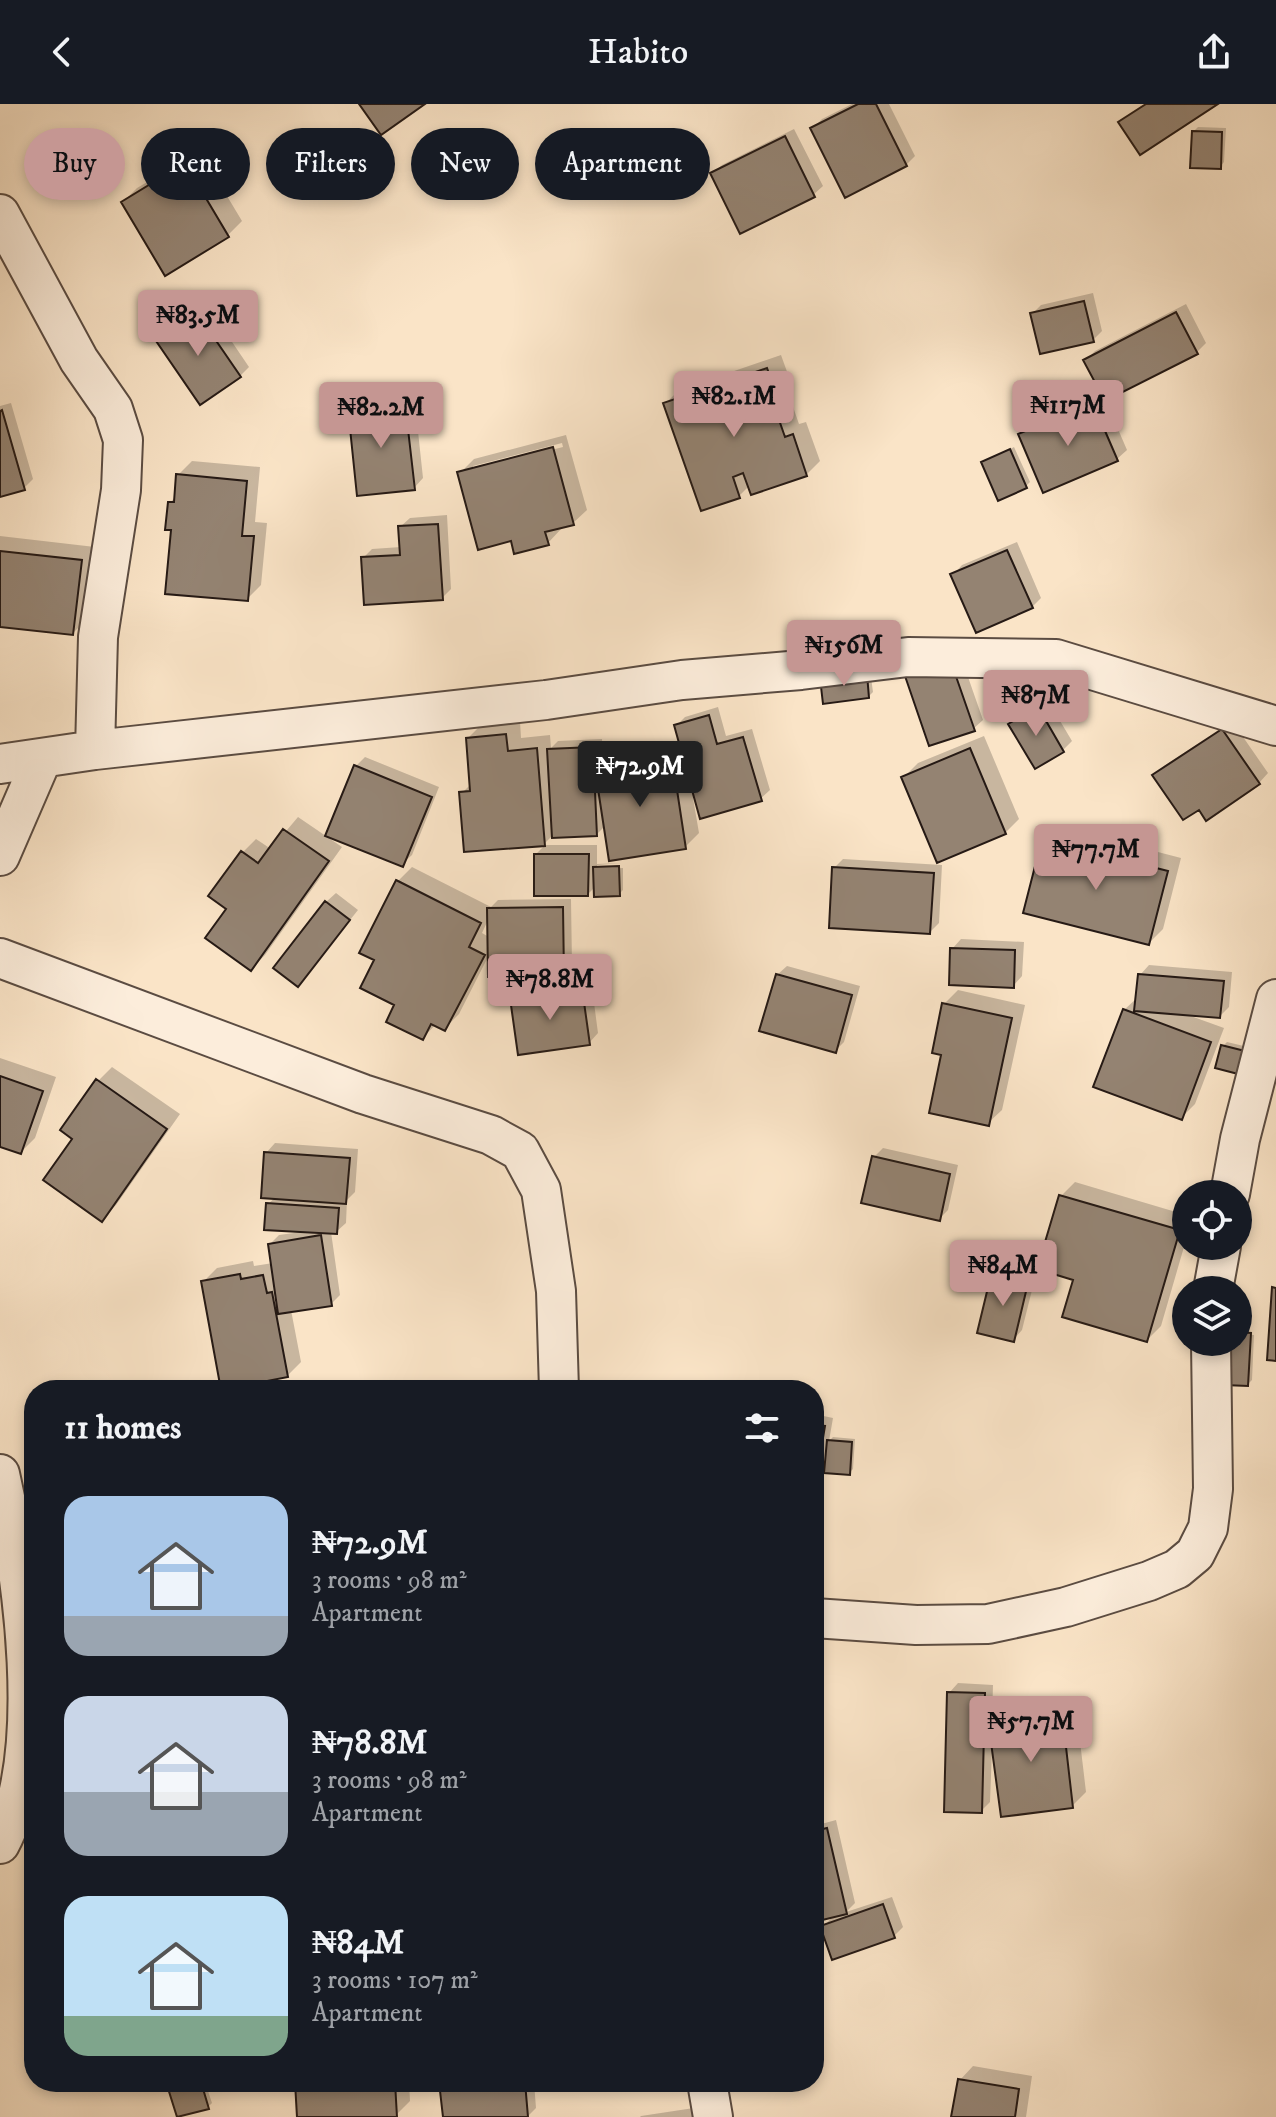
<!DOCTYPE html>
<html lang="en">
<head>
<meta charset="utf-8">
<style>
  :root { --surface:#171b24; --page:#242831; --text:#f1f3f6; --muted:#9ea1a6; --accent:#c59692 }
  body { margin:0; font-family:"IM FELL DW Pica",serif; background:var(--page); color:var(--text); height:100vh; display:flex; flex-direction:column; font-size:30px; white-space:nowrap }
  * { box-sizing:border-box; margin:0 }
  p { font-size:26px; color:var(--muted) }
  .icon { flex:none; width:44px; height:44px; fill:none; stroke:currentColor; stroke-width:2; stroke-linecap:round; stroke-linejoin:round }
  .map { position:relative; flex:1; overflow:hidden }
  .details { position:absolute; left:24px; top:1276px; width:800px; height:712px; display:flex; flex-direction:column; background:var(--surface); border-radius:32px; box-shadow:0 4px 12px #0003 }
  .details>* { flex:none }
  .hud { position:absolute; left:24px; top:24px; width:800px; height:72px; display:flex; gap:16px }
  .controls { position:absolute; left:1172px; top:1076px; display:grid; gap:16px }
  .controls a { display:grid; place-items:center; width:80px; height:80px; border-radius:50%; background:var(--surface); box-shadow:0 4px 12px #0003; font-size:40px }
  .price { position:absolute; translate:-50% -68px; padding:0 18px; border-radius:8px; background:var(--accent); color:#111; font-size:26px; line-height:52px; filter:drop-shadow(0 2px 4px #0008) }
  .price::after { content:''; position:absolute; left:50%; top:48px; width:24px; height:18px; margin-left:-12px; background:inherit; clip-path:polygon(0 0,100% 0,50% 100%) }
  .price.selected { background:#222; color:#fff }
  ul { padding:0; list-style:none }
  li { display:flex; align-items:center; gap:24px; height:200px; padding:0 40px }
  li span { display:grid; place-items:center; flex:none; width:224px; height:160px; border-radius:24px; color:#555 }
  li>.icon { margin-inline-start:auto }
  span .icon { width:96px; height:96px; fill:#fffc; stroke-width:1 }
  li b { font-size:34px }
  h2 { display:flex; justify-content:space-between; align-items:center; height:96px; padding:0 40px; font-size:34px }
  .pill { padding:0 28px; border-radius:36px; background:var(--surface); box-shadow:0 4px 12px #0003; font-size:28px; line-height:72px }
  .pill.selected { background:var(--accent); color:#111 }
  header { display:flex; justify-content:space-between; align-items:center; height:104px; padding:0 40px; background:var(--surface); font-size:36px; font-weight:600 }
  .map>svg:first-child { display:block }
</style>
</head>
<body>
<header><svg class="icon" aria-label="back" viewBox="0 0 24 24"><path d="M15 5l-7 7 7 7"/></svg>Habito<svg class="icon" aria-label="share" viewBox="0 0 24 24"><path d="M12 15V3M7 8l5-5 5 5M5 13v7h14v-7"/></svg></header>
<div class="map">
<svg width="1276" height="2013" viewBox="0 0 1276 2013">
  <rect width="100%" height="100%" fill="#fae4c7"/>
  <filter id="stains"><feTurbulence type="fractalNoise" baseFrequency=".0025" numOctaves="4"/><feColorMatrix values="0 0 0 0 .2 0 0 0 0 .09 0 0 0 0 .02 0 0 0 .5 -.17"/></filter>
  <radialGradient id="worn" r=".72"><stop offset=".6" stop-color="#630" stop-opacity="0"/><stop offset="1" stop-color="#630" stop-opacity=".3"/></radialGradient>
  <!-- shadow -->
  <path fill="#0003" fill-rule="evenodd" d="M852 0H889L915 52 906 61 813 24 822 15Z
    M1198 23 1226 24 1224 58 1220 63 1194 27Z
    M794 25 823 82 813 91 712 70 722 61Z
    M200 47 242 117 228 131 166 169 123 98 137 84Z
    M1093 189 1102 227 1093 236 1032 210 1041 201Z
    M205 198 249 263 240 272 156 234Z
    M1186 200 1206 239 1197 248 1105 295 1127 346 1117 355 1044 386 1021 330 1030 321 1104 291 1086 256 1095 247Z
    M781 251 790 276 785 280 799 320 806 318 820 357 806 371 750 381 739 392 665 300 679 286Z
    M414 290 423 374 414 384 350 306 359 297Z
    M11 299 33 375 24 384 0 391V302Z
    M566 331 587 406 573 419 561 422V425L548 439 512 435 460 369 474 355ZM562 339 563 343 473 366V362Z
    M1014 343 1030 378 1026 382 984 359Z
    M192 357 260 363 255 418 267 419 261 481 247 495 173 424 170 399 176 392 178 371Z
    M447 411 451 485 442 494 363 454 372 445 401 443 400 423 410 414Z
    M0 432 95 443 87 515 73 529 0 521Z
    M1017 438 1041 494 1032 503 953 471 962 461Z
    M960 550 983 616 973 625 931 640Z
    M870 566 873 588 869 592 826 571Z
    M1047 595 1072 637 1063 646 1036 662 1011 621 1020 612Z
    M718 603 726 632 752 625 770 686 760 695 693 694 699 729 685 743 606 721 597 730 552 732 544 740 462 689 472 679 468 634 482 620 520 617 521 634 550 631 551 644 558 637 602 635 603 660 612 652 681 641 676 622 685 613Z
    M1232 617 1268 669 1259 679 1155 672 1164 662Z
    M984 632 1019 715 1005 729 904 673 918 659Z
    M365 653 439 683 412 751 402 760 356 662Z
    M298 713 342 743 265 851 251 865 229 804 242 749 256 735 271 745Z
    M1058 722 1181 754 1163 825 1149 839 1044 736Z
    M545 741H597V760L622 759 597 761V765L623 764V786L619 790 596 782 588 790 536 750Z
    M843 755 942 761 939 819 930 828 834 764Z
    M412 763 491 803 498 796 571 795 572 861 563 870 489 851 459 910 445 924 436 920 423 934 397 900 376 855 362 848 398 777ZM489 814V833L482 829Z
    M336 789 358 806 298 881 326 798Z
    M961 835 1024 838 1022 872 1013 882 952 845Z
    M1149 861 1232 868 1229 903 1220 912 1188 911 1224 924 1195 1000 1181 1014 1124 906 1138 893 1140 871Z
    M787 862 860 882 844 938 835 947 777 871Z
    M591 876 598 929 589 939 512 895 521 886Z
    M958 886 1025 901 1002 1006 988 1019 944 900Z
    M1227 938 1252 944 1242 969 1223 942Z
    M0 954 56 973 35 1034 21 1048 0 1041Z
    M112 963 180 1010 116 1101 102 1115 75 1034 98 977Z
    M275 1039 358 1045 355 1088 347 1096 346 1119 336 1128H331L340 1191 331 1200 291 1206 301 1258 287 1272 203 1178 217 1164 253 1157 254 1162 273 1159 270 1140 279 1131 301 1128 268 1100 276 1093 266 1049Z
    M883 1044 958 1061 948 1106 939 1115 874 1053Z
    M1075 1078 1186 1111V1136L1161 1222 1147 1236 1075 1175 1061 1092Z
    M1002 1163 1036 1170 1022 1226 1013 1236 993 1172Z
    M1238 1230 1254 1231 1252 1276 1248 1280Z
    M814 1310 833 1314 829 1337 833 1333 855 1335 853 1365 849 1369 827 1357 814 1367Z
    M958 1579 993 1581 992 1615 1004 1603 1075 1595 1086 1688 1072 1702 992 1646 990 1698 981 1707 949 1589Z
    M836 1716 855 1799 846 1808 892 1793 903 1823 894 1832 823 1823 834 1811 814 1816V1722Z
    M973 1962 1032 1972 1026 2013H953L960 1976Z
    M168 1978H205L212 1999 208 2003 179 2012Z
    M297 1978H409L410 1997 396 2011 299 2013Z
    M441 1978H534L536 2004 527 2013H445Z
    M707 2002 709 2013H640L641 2012Z"/>
  <!-- building -->
  <path fill="#948372" stroke="#261a15" stroke-width="2" d="M359 0H425L381 31Z
    M858 0H876L907 62 845 94 810 24Z
    M1146 0H1218L1140 51 1118 18Z
    M1192 27 1222 28 1221 65 1190 64Z
    M785 32 815 93 740 130 710 69Z
    M185 59 229 133 165 172 121 98Z
    M1084 197 1094 238 1040 250 1030 209Z
    M195 206 241 273 200 301 154 234Z
    M1176 208 1198 250 1105 297 1083 256Z
    M767 264 777 291 771 293 785 333 793 330 807 372 751 391 743 369 733 373 740 394 701 407 663 299Z
    M405 299 415 386 357 392 348 305Z
    M1093 299 1118 357 1043 389 1018 330Z
    M2 306 25 386 0 393V307Z
    M553 343 574 421 545 428 549 441 514 450 511 437 478 446 457 368Z
    M1010 345 1027 384 998 397 981 358Z
    M176 370 247 377 242 432H254L248 497 165 490 171 426H165L168 398H174Z
    M438 420 443 496 364 501 361 453 400 451 398 422Z
    M1007 446 1033 504 976 529 950 470Z
    M0 447 82 456 73 531 0 523Z
    M951 558 975 627 929 642 905 572Z
    M867 570 869 594 823 600 820 574Z
    M1038 603 1064 648 1035 665 1008 620Z
    M709 611 717 640 743 633 762 697 700 715 674 621Z
    M1222 625 1260 680 1206 717 1199 706 1183 716 1152 671Z
    M506 630 508 647 537 644 545 742 464 748 459 688 470 687 466 634Z
    M593 643 597 732 552 734 547 645Z
    M970 644 1006 730 937 759 901 673Z
    M672 653 686 745 609 757 595 665Z
    M354 661 432 693 403 763 325 732Z
    M283 725 329 757 251 867 205 834 226 805 208 792 241 747 258 759Z
    M1042 735 1168 767 1149 841 1023 809Z
    M534 750H589L588 792H534Z
    M619 762 620 792 594 793 593 763Z
    M832 763 934 769 930 830 829 824Z
    M396 776 481 819 469 843 485 851 445 927 431 920 423 936 386 918 394 901 360 884 374 856 359 849Z
    M325 797 350 816 298 883 273 864Z
    M563 803 564 872 488 873 487 804Z
    M950 844 1015 846 1014 884 949 881Z
    M776 870 852 891 836 949 759 927Z
    M1138 870 1224 877 1220 914 1134 907Z
    M582 884 590 941 518 951 510 894Z
    M942 899 1012 914 989 1022 929 1009 941 951 932 949Z
    M1123 905 1211 938 1182 1016 1093 983Z
    M1221 941 1249 948 1242 971 1215 964Z
    M0 972 43 987 21 1050 0 1043Z
    M96 975 167 1025 102 1118 43 1076 72 1035 60 1026Z
    M264 1048 350 1054 346 1100 261 1094Z
    M872 1052 950 1070 940 1117 861 1099Z
    M1059 1091 1180 1126 1147 1238 1062 1213 1073 1176 1037 1165Z
    M266 1099 339 1104 337 1130 264 1126Z
    M321 1131 332 1202 278 1210 268 1140Z
    M240 1170 241 1175 263 1171 267 1189 272 1188 288 1273 221 1286 201 1177Z
    M991 1171 1028 1179 1014 1238 977 1229Z
    M1272 1183 1276 1184V1257L1267 1256Z
    M1238 1228 1251 1229 1248 1282 1224 1281 1226 1238H1238Z
    M814 1321 825 1322 817 1370 814 1369Z
    M827 1336 852 1338 850 1371 824 1369Z
    M947 1588 985 1589 982 1709 944 1708Z
    M1062 1608 1073 1704 1001 1713 988 1616Z
    M827 1724 847 1810 814 1818V1727Z
    M883 1800 895 1834 832 1856 820 1822Z
    M958 1975 1019 1985 1015 2013H951Z
    M166 1978H201L209 2005 177 2013Z
    M295 1978H395L397 2013H297Z
    M439 1978H525L528 2013H443Z"/>
  <g fill="none" stroke-linecap="round" stroke-linejoin="round">
    <defs>
      <path id="minor" d="M0 110 79 256 113 305 123 336 121 386 98 533 95 646
        M0 660 95 646 546 596 682 576 801 566 908 553 1056 555 1276 622
        M0 752 42 655
        M0 854 363 990 491 1031 520 1047 541 1086 556 1187 559 1286
        M1230 1090 1240 1035 1276 895
        M1213 1186 1221 1142
        M0 1370C22 1468 49 1649 0 1740
        M814 1514 916 1521 988 1520 1066 1503 1149 1477 1177 1465 1195 1450 1208 1424 1213 1385 1211 1238
        M707 1978 713 2013"/>
    </defs>
    <!-- minor casing -->
    <use href="#minor" stroke="#5b4c42" stroke-width="42"/>
    <!-- minor -->
    <use href="#minor" stroke="#fceddb" stroke-width="38"/>
  </g>
  <rect width="100%" height="100%" filter="url(#stains)"/>
  <rect width="100%" height="100%" fill="url(#worn)"/>
</svg>
<div class="controls">
<a><svg class="icon" aria-label="locate" viewBox="0 0 24 24"><circle cx="12" cy="12" r="6"/><path d="M12 2v4M12 18v4M2 12h4M18 12h4"/></svg></a>
<a><svg class="icon" aria-label="layers" viewBox="0 0 24 24"><path d="M12 4l9 5-9 5-9-5zM3 14l9 5 9-5"/></svg></a>
</div>
<b class="price" style="left:198px;top:254px">₦83.5M</b>
<b class="price" style="left:734px;top:335px">₦82.1M</b>
<b class="price" style="left:1068px;top:344px">₦117M</b>
<b class="price" style="left:381px;top:346px">₦82.2M</b>
<b class="price" style="left:844px;top:584px">₦156M</b>
<b class="price" style="left:1036px;top:634px">₦87M</b>
<b class="price selected" style="left:640px;top:705px">₦72.9M</b>
<b class="price" style="left:1096px;top:788px">₦77.7M</b>
<b class="price" style="left:550px;top:918px">₦78.8M</b>
<b class="price" style="left:1003px;top:1204px">₦84M</b>
<b class="price" style="left:1031px;top:1660px">₦57.7M</b>
<div class="hud">
<a class="pill selected">Buy</a>
<a class="pill">Rent</a>
<a class="pill">Filters</a>
<a class="pill">New</a>
<a class="pill">Apartment</a>
</div>
<section class="details">
<h2>11 homes<svg class="icon" aria-label="filters" viewBox="0 0 24 24"><path d="M4 7h16M4 17h16"/><circle cx="9" cy="7" r="2"/><circle cx="15" cy="17" r="2"/></svg></h2>
<ul>
<li><span style="background:linear-gradient(#a9c7e8 75%,#9aa5b1 0)"><svg class="icon" aria-label="home" viewBox="0 0 24 24"><path d="M3 11l9-7 9 7M6 9v11h12V9"/></svg></span><div><b>₦72.9M</b><p>3 rooms · 98 m²</p><p>Apartment</p></div></li>
<li><span style="background:linear-gradient(#c9d6e8 60%,#9aa5b1 0)"><svg class="icon" aria-label="home" viewBox="0 0 24 24"><path d="M3 11l9-7 9 7M6 9v11h12V9"/></svg></span><div><b>₦78.8M</b><p>3 rooms · 98 m²</p><p>Apartment</p></div></li>
<li><span style="background:linear-gradient(#bfe0f5 75%,#7fa58c 0)"><svg class="icon" aria-label="home" viewBox="0 0 24 24"><path d="M3 11l9-7 9 7M6 9v11h12V9"/></svg></span><div><b>₦84M</b><p>3 rooms · 107 m²</p><p>Apartment</p></div></li>
</ul>
</section>
</div>
</body>
</html>
